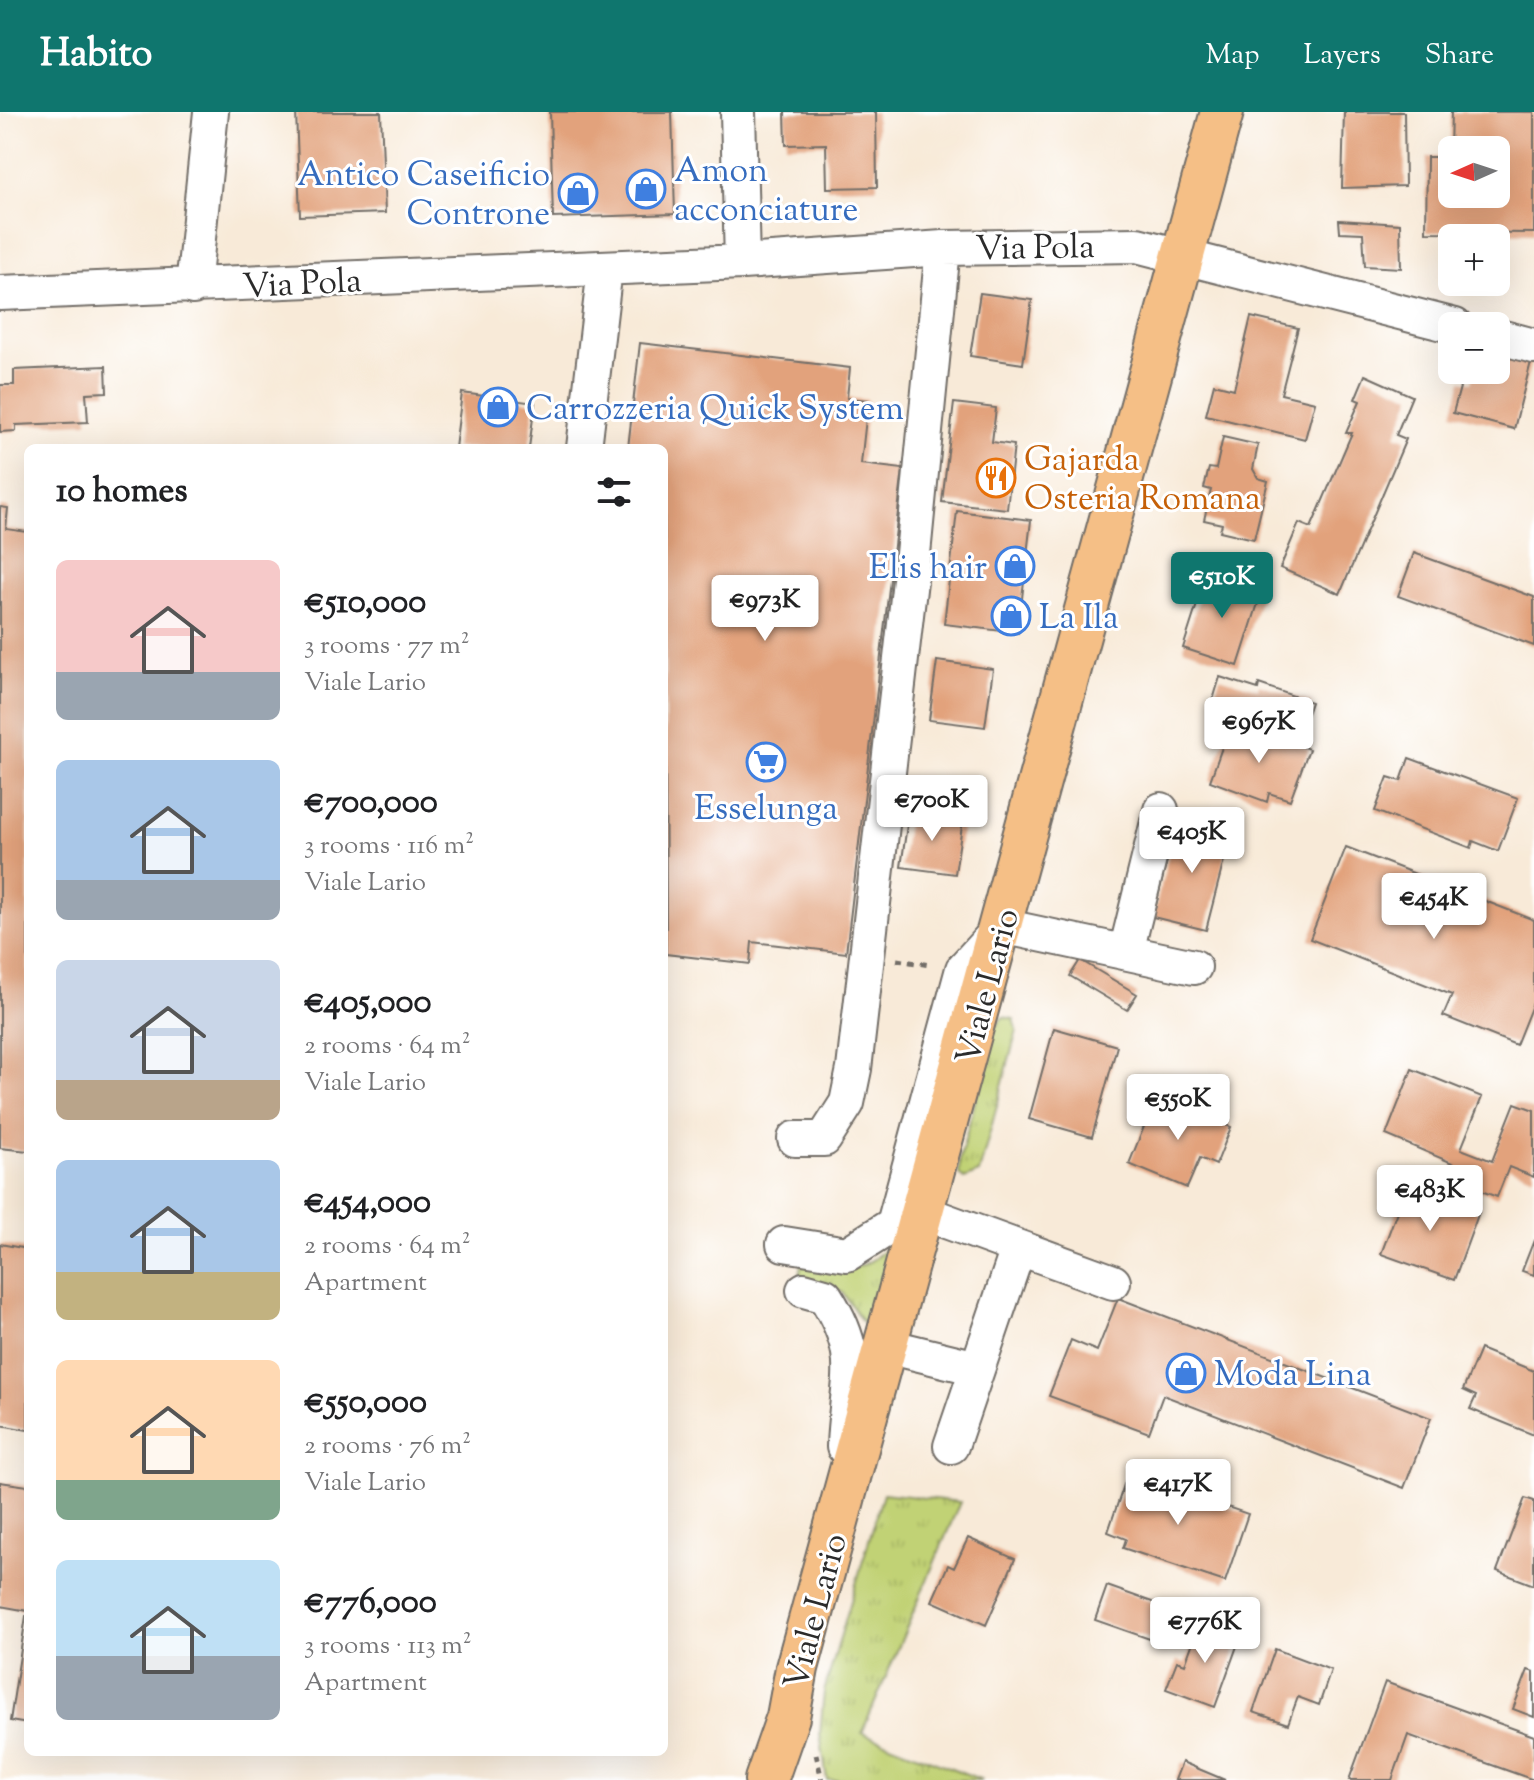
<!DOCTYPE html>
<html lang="en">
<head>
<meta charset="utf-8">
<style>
  :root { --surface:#fff; --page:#f2f2f2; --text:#202124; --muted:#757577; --accent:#0f766e }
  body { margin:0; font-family:"Sorts Mill Goudy",serif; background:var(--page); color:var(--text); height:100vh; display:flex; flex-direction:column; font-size:30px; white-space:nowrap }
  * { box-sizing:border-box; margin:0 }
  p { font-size:26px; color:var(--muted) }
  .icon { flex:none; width:44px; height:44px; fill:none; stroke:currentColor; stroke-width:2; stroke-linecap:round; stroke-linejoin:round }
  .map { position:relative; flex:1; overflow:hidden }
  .side { position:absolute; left:24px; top:332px; width:644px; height:1312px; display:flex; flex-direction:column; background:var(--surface); border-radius:12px; box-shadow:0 8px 32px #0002 }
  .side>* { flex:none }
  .needle { width:52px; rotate:267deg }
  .buttons { position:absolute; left:1438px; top:24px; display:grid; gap:16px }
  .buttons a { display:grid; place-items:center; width:72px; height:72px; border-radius:12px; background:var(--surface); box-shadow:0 8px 32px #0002; font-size:40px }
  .price { position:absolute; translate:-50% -68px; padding:0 18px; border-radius:8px; background:#fff; color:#222; font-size:26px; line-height:52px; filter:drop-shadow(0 2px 4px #0008) }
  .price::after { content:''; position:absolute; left:50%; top:48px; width:24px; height:18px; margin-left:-12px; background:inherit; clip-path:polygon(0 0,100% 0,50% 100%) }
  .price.current { background:var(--accent); color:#fff }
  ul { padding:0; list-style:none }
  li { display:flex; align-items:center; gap:24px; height:200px; padding:0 32px }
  li span { display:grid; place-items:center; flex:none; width:224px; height:160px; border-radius:12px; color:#555 }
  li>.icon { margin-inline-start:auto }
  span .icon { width:96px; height:96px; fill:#fffc; stroke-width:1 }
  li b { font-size:34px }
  h2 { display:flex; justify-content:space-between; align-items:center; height:96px; padding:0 32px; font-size:34px }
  header { display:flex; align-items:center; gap:48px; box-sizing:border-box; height:112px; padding:0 40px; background:var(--accent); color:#fff }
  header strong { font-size:38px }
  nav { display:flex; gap:44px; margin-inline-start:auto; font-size:28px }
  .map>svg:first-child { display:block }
</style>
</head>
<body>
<header>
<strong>Habito</strong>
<nav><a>Map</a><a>Layers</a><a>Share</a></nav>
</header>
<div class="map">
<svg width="1534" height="1668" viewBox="0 0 1534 1668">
  <defs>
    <pattern id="grass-tufts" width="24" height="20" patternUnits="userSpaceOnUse" patternTransform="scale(2)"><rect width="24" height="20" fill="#c1d275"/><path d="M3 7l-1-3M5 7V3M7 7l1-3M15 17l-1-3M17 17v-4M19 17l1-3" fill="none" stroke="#a6b465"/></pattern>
  </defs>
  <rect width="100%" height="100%" fill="#fff"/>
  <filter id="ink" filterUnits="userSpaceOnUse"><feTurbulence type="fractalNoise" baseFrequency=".0125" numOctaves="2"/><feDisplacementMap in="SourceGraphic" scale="16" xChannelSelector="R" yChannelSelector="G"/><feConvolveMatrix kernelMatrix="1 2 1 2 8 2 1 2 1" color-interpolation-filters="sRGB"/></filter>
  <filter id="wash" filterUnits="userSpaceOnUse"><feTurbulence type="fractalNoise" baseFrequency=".006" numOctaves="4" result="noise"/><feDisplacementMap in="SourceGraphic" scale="32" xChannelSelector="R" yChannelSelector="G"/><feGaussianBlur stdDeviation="1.8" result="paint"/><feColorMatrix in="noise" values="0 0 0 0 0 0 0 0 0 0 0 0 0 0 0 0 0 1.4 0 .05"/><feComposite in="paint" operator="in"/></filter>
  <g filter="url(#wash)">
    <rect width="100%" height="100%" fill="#f8ead8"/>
    <!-- grass -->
    <path fill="url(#grass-tufts)" stroke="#767e50" stroke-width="2" d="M1003 905 1014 907 1017 918 979 1061 964 1067 959 1062 960 1046 995 915Z
      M893 1128 866 1215 842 1180 800 1164 802 1150C844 1158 863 1165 893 1128Z
      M883 1381 960 1390 862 1621 982 1668H827L820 1622 824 1580Z"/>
    <g id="blocks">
      <!-- building -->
      <path fill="#e2a27c" d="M296 0H381L385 101 300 104Z
        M550 0H672L675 102 553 106Z
        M785 0H876L877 75 827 76 826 32 786 33Z
        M1344 0H1404L1405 74 1342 76Z
        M1451 0H1534V121L1426 120 1427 45H1452V82H1496V38H1450Z
        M1339 108 1400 112 1401 156 1365 154 1363 121 1340 120Z
        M980 181 1032 188 1023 252 970 244Z
        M1251 205 1298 216 1281 282 1315 290 1305 327 1206 303 1214 272 1234 277Z
        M640 231 850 256 847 286 868 288 861 352 903 357 846 841 752 830 750 852 666 842 664 336H628Z
        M1496 239 1532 246 1514 317 1453 301 1462 268 1472 270 1475 258H1496Z
        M106 254 107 280 86 281 88 310 16 313V319L0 320V273H14V258Z
        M1365 263 1412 284 1396 323 1406 327 1340 482 1280 456 1299 411 1311 416 1352 321H1346L1360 289 1355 287Z
        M462 281 535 291 529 336H455Z
        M954 291 996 296 992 330 1014 333 1007 397 942 390Z
        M1223 325 1258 333 1253 357 1258 366 1268 369 1254 427 1220 419 1222 412 1204 408 1211 378 1204 376 1209 356 1216 357Z
        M0 395 8 396 6 417 28 420V1039L0 1036Z
        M957 399 1031 408 1018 521 944 512Z
        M1414 441 1534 485V534L1398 484Z
        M1207 461 1262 479 1238 554 1183 536Z
        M937 549 993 557 985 615 929 608Z
        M1220 565 1258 577 1259 572 1311 590 1301 619 1213 588Z
        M1230 613 1272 629 1273 624 1309 637 1290 688 1269 681 1267 690 1210 669Z
        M1409 646 1518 686 1498 739 1473 729 1471 736 1375 699 1388 665 1401 669Z
        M909 699 963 707 955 762 901 755Z
        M1177 708 1231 721 1206 818 1153 805Z
        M1346 735 1534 808V888L1516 933 1443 904 1452 883 1310 827Z
        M1080 848 1137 882 1127 898 1070 864Z
        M1054 916 1117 934 1092 1025 1029 1007Z
        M1412 957 1482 985 1461 1037 1492 1049 1515 991 1534 998V1065L1509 1055 1497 1085 1450 1067 1455 1052 1386 1023Z
        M1156 985 1231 1015 1216 1053 1200 1046 1187 1076 1129 1052Z
        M1407 1073 1479 1100 1454 1168 1381 1142Z
        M1534 1128V1163L1522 1159Z
        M0 1132 28 1137V1318L0 1313Z
        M1118 1186 1431 1306 1404 1376 1163 1283 1149 1321 1049 1284 1071 1228 1097 1239Z
        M1480 1237 1534 1259V1323L1470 1297 1476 1284 1463 1278Z
        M1128 1361 1248 1402 1225 1470 1123 1436 1126 1427 1108 1420Z
        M0 1370 28 1374V1499L0 1494Z
        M1525 1386 1534 1389V1473L1497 1459Z
        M968 1426 1015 1447 986 1513 932 1489 948 1453 954 1456Z
        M1107 1474 1175 1498 1164 1532 1095 1508Z
        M26 1504H28V1612L10 1609Z
        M1201 1508 1241 1523 1215 1595 1166 1577 1177 1549 1185 1552Z
        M1275 1537 1331 1558 1319 1593 1298 1585 1288 1612 1253 1600Z
        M1528 1558 1534 1560V1605L1513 1597Z
        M1385 1570 1534 1624V1668L1408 1623 1392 1668H1349Z
        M1182 1650 1225 1668H1175Z"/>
    </g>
  </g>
  <g filter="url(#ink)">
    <use href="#blocks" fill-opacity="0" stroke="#736e68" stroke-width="2"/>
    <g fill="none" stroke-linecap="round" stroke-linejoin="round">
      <defs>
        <path id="minor" d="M738 0 742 150
          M193 175 211 0
          M0 181 742 150 943 136 1137 133 1455 214
          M1496 224 1534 234
          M584 336 605 156
          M1126 840 1161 698
          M795 1027H824L847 991 854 957 913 442 943 136
          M924 1101 1113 1170
          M784 1132 847 1142 894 1112 963 857 1002 814 1194 855
          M804 1178 825 1184C865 1247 846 1268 844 1335
          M887 1234 977 1256
          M951 1334 1018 1137"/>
        <path id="major" d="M766 1668 788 1605 797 1556 1222 0"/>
      </defs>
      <!-- minor casing -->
      <use href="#minor" stroke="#736e68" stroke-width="38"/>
      <!-- major casing -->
      <use href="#major" stroke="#736e68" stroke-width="46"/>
      <!-- path -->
      <path stroke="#736e68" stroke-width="5" stroke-dasharray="6 6" stroke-linecap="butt" d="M897 848 930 853
        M816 1642 822 1668"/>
      <!-- minor -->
      <use href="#minor" stroke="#fff" stroke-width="34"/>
      <!-- major -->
      <use href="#major" stroke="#f5bf86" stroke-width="42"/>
    </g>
  </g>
  <!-- icons -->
  <defs>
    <symbol id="shop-ring" viewBox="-11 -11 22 22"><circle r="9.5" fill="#fff" stroke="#3f7fe0" stroke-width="1.5"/><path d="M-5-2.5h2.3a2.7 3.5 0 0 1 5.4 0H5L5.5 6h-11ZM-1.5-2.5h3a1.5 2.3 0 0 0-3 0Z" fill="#3f7fe0"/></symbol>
    <symbol id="restaurant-ring" viewBox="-11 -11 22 22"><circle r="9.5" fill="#fff" stroke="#e8710a" stroke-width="1.5"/><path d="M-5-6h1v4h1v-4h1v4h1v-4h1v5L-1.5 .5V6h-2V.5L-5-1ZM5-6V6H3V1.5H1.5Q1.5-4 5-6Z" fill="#e8710a"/></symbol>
    <symbol id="supermarket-ring" viewBox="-11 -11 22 22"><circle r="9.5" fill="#fff" stroke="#3f7fe0" stroke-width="1.5"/><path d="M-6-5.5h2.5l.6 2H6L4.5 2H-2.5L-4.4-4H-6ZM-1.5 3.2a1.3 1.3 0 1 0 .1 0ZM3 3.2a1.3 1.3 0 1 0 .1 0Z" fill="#3f7fe0"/></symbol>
  </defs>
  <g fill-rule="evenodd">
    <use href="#shop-ring" x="624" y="55" width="44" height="44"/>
    <use href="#shop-ring" x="556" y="59" width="44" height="44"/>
    <use href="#shop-ring" x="476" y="273" width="44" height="44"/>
    <use href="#restaurant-ring" x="974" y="344" width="44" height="44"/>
    <use href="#shop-ring" x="993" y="432" width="44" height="44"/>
    <use href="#shop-ring" x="989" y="482" width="44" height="44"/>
    <use href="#supermarket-ring" x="744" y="628" width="44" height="44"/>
    <use href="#shop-ring" x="1164" y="1239" width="44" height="44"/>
  </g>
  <g text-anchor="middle" stroke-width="6" stroke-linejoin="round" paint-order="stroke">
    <!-- shop labels -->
    <g font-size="34" fill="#366cbe" stroke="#fff" text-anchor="start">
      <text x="674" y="69">Amon<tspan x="674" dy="39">acconciature</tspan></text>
      <text x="550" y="73" text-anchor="end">Antico Caseificio<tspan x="550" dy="39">Controne</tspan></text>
      <text x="526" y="307">Carrozzeria Quick System</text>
      <text x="987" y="466" text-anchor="end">Elis hair</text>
      <text x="1039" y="516">La Ila</text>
      <text x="766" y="707" text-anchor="middle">Esselunga</text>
      <text x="1214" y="1273">Moda Lina</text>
    </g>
    <!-- street labels -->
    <g font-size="34" fill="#2b2b2b" stroke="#fff">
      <text transform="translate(1035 134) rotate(-1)" y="12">Via Pola</text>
      <text transform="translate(302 170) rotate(-3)" y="12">Via Pola</text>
      <text transform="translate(986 874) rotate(-75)" y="12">Viale Lario</text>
      <text transform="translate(814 1499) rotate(-75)" y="12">Viale Lario</text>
    </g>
    <!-- food labels -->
    <g font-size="34" fill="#c56008" stroke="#fff" text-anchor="start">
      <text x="1024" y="358">Gajarda<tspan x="1024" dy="39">Osteria Romana</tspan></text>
    </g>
  </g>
</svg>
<div class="buttons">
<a><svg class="needle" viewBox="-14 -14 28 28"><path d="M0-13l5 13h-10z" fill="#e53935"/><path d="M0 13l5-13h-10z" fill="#757577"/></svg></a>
<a>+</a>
<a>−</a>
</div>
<b class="price current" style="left:1222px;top:508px">€510K</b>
<b class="price" style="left:765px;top:531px">€973K</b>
<b class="price" style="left:1259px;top:653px">€967K</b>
<b class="price" style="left:932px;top:731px">€700K</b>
<b class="price" style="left:1192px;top:763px">€405K</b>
<b class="price" style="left:1434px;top:829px">€454K</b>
<b class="price" style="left:1178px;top:1030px">€550K</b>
<b class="price" style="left:1430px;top:1121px">€483K</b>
<b class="price" style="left:1178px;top:1415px">€417K</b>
<b class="price" style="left:1205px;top:1553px">€776K</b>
<section class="side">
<h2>10 homes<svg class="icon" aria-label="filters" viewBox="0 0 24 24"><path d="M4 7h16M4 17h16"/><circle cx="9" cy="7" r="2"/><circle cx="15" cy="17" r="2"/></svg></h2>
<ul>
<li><span style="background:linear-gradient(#f6c9c9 70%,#9aa5b1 0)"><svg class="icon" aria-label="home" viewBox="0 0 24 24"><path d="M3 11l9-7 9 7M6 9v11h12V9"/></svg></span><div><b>€510,000</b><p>3 rooms · 77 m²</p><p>Viale Lario</p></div></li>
<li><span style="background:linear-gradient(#a9c7e8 75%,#9aa5b1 0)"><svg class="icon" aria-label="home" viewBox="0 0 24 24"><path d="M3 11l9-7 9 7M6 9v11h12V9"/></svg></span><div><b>€700,000</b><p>3 rooms · 116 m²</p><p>Viale Lario</p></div></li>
<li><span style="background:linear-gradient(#c9d6e8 75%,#b9a48a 0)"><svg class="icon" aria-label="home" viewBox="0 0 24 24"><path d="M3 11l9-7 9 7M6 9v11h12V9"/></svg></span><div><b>€405,000</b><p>2 rooms · 64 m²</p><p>Viale Lario</p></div></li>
<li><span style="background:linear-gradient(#a9c7e8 70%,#c2b280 0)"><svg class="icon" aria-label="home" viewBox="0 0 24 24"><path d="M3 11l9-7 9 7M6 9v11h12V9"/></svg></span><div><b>€454,000</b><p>2 rooms · 64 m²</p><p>Apartment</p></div></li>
<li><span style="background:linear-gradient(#ffd9b3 75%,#7fa58c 0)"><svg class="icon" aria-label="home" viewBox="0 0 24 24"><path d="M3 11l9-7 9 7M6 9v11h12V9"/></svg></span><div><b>€550,000</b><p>2 rooms · 76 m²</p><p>Viale Lario</p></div></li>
<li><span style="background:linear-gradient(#bfe0f5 60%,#9aa5b1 0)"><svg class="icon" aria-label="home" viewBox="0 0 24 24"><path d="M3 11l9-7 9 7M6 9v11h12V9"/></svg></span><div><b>€776,000</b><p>3 rooms · 113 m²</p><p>Apartment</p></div></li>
</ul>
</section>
</div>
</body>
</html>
